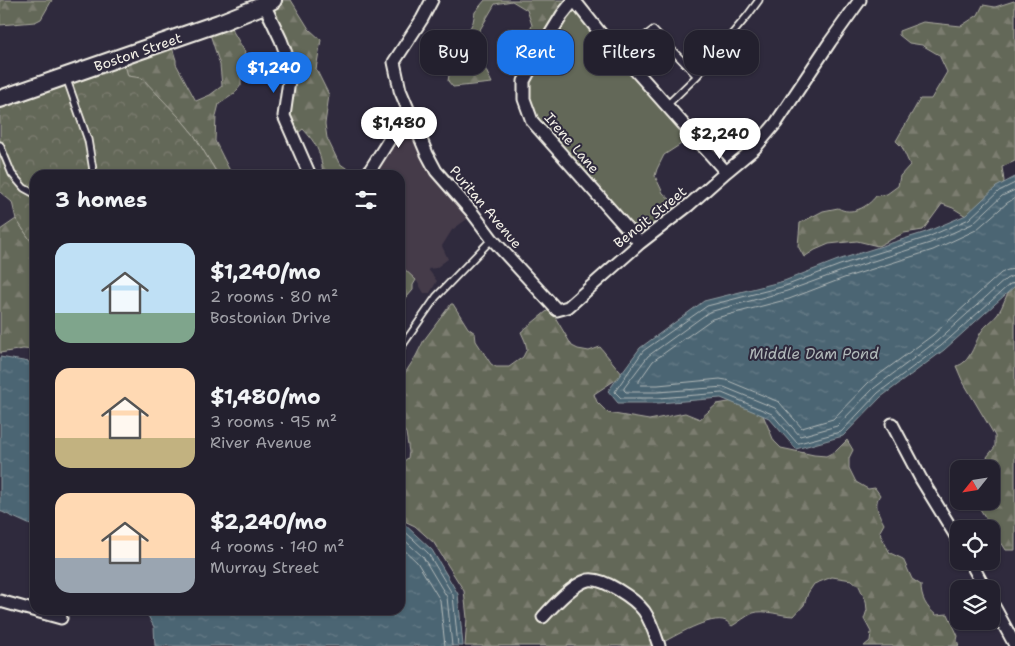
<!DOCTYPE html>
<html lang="en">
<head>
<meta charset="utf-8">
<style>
  :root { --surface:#23202e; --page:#2f2d3a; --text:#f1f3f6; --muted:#a3a3aa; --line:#403e4a; --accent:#1a73e8 }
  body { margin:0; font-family:"Shantell Sans",sans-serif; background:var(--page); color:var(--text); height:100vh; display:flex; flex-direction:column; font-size:19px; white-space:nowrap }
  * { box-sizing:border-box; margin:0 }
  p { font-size:16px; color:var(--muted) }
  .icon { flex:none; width:28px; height:28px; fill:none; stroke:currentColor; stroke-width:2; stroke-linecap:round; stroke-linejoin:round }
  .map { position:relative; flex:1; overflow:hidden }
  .panel { position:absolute; left:30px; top:170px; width:375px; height:445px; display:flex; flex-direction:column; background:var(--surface); border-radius:15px; box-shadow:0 1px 4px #0004,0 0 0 1px var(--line) }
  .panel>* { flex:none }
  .banner { position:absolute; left:420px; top:30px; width:475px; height:45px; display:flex; gap:10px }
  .needle { width:32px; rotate:240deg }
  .fabs { position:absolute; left:950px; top:460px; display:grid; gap:10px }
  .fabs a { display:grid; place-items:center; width:50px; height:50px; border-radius:10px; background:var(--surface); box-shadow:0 1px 4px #0004,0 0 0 1px var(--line); font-size:25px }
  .price { position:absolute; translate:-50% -42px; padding:0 11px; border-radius:18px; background:#fff; color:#222; font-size:16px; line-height:32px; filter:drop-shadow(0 1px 2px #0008) }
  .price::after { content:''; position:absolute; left:50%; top:30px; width:15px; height:11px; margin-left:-8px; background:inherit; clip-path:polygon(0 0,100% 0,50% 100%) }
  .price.on { background:var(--accent); color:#fff }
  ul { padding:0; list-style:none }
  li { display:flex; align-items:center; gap:15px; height:125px; padding:0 25px }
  li span { display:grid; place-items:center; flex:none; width:140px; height:100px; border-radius:15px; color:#555 }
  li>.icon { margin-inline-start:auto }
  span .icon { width:60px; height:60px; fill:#fffc; stroke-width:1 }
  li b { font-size:21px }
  h2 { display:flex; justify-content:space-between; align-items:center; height:60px; padding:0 25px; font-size:21px }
  .pill { padding:0 18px; border-radius:15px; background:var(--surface); box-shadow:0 1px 4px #0004,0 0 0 1px var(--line); font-size:18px; line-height:45px }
  .pill.on { background:var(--accent); color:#fff }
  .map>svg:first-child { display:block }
</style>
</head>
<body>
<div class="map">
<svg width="1015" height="646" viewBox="0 0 1015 646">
  <defs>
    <pattern id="forest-firs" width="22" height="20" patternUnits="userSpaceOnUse" patternTransform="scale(1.25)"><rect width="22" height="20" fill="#646758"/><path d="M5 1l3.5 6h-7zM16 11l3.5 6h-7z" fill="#7b7d70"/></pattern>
    <pattern id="park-crowns" width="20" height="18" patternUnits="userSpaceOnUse" patternTransform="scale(1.25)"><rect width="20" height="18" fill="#646758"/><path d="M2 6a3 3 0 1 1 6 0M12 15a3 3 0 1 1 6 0" fill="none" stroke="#7b7d70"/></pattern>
    <pattern id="water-ripples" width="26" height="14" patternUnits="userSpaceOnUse" patternTransform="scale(1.25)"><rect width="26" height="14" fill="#4c6573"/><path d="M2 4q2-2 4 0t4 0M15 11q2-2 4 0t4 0" fill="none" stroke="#667c87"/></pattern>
  </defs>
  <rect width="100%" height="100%" fill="#2f2a3d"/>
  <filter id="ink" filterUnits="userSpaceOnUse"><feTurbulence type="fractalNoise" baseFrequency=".02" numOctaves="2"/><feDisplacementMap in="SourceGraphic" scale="10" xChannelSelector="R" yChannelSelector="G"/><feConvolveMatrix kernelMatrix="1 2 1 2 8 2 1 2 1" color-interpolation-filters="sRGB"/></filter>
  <g filter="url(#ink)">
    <!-- built -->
    <path fill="#443a49" d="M404 116 470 217 452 230 442 246 448 259 436 268 428 269 437 281 430 293H424L416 280 400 265V175H364Z"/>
    <!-- grass -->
    <path fill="#646758" stroke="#acaca0" d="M573 1 689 135 681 144 664 155 657 169 655 176 663 193 681 209 638 242 539 130 524 81Z"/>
    <!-- forest -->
    <path fill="url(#forest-firs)" stroke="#acaca0" d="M0 0H52L41 19 35 22 0 25Z
      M271 0H291L309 29 321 40 316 69 329 95 325 124 327 138 339 163 356 175H323C321 154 318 145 303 129L298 133 285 105 283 80 285 58 282 50 256 8Z
      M485 0H573L535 59 524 50 532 25 527 10 512 1 495 4 478 33 481 60 492 83 453 87 448 81 450 69 473 22 475 12Z
      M1014 1 1015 2V161L1002 167 1004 181 1002 189 966 216 953 208 942 204 923 230 904 233 878 246 857 241 829 244 815 250 804 257 798 246 800 223 823 211 838 208C851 216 868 207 876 196L887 194 898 186 900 176 910 165 902 147 896 141 920 99H931L947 72 939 55 922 45 909 43 899 35V31L923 22 961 26 978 15 983 5 995 7Z
      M227 21 245 52 241 66V85L234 94 219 104 216 116 215 141 232 175H218L194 135 179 117 142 79 128 76 123 58 170 41 176 60V64L196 101 210 95 222 86 220 65 208 28Z
      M16 219 35 247V350L23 349 0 353V230Z
      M400 265 416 280 413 285V290L400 305Z
      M1015 283V550H1006L980 509V501H991V495L1000 492 998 480 987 457 995 447V436L962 380 956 366C970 364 975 342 981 332 985 325 993 321 998 314 1003 306 1007 294 1011 285Z
      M451 304H453L468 328 475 333 476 341 491 364 496 367H509L523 357 527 349 525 341 521 332 552 307 555 312V317L572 346 578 349 589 351 600 347 623 375 594 394 597 402 608 413 649 420 685 413 700 419 717 404 752 398 760 408 774 441 781 448 814 455 826 456 836 451 847 440 853 450 849 458V468L856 482 868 489 875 488 880 495C873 505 879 514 884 524L880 531 881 536 890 553 903 559 912 579 921 585C921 598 926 607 936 615L948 614 958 636 957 640 959 646H864L870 641 871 632 864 619 867 610 866 601 859 586 852 580 832 577 814 584 808 593 804 605 794 616C781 616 765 609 753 613 746 616 739 622 732 626 730 625 728 622 726 621 711 614 673 637 660 644L659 646H465L467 618 464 591 434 543 415 526 400 519V464L408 458 409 452 406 433 400 424V381L416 356 424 340Z"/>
    <!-- park -->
    <path fill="url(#park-crowns)" stroke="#acaca0" d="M123 58 128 76 142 78 179 117 194 135 218 175H35V247L16 219 12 202 0 192V99Z"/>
    <!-- water -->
    <path fill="url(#water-ripples)" stroke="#8f9da2" d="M1015 177V286L944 350 881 397 843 436 796 449 769 418 721 398 659 403H618L608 391 640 348 704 301 784 281 838 260 926 232 966 215 996 187Z
      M0 357 35 363V527L0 511Z
      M400 520 432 550 458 594 463 646H155L154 627 145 610H400Z"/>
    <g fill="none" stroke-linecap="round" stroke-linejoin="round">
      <!-- shore -->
      <path stroke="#b1b9b9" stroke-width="1" d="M1015 183 999 191 969 219 928 237 840 265 785 286 707 306 643 351 616 390 615 392 621 398H658L722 393 772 414 797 443H799L841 432 878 393 941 346 1010 284 1015 283
        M1015 190 1002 196 972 224 930 243 842 271 787 291 709 312 648 356 624 388V390L626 392H658L724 387 775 408 800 436 837 426 874 388 937 341 1006 279 1010 277 1015 276
        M1015 198 1007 203 976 230 933 250 844 278 789 299 712 319 653 361 639 381V383L641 385H658L720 379 726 380 779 402 802 428 833 419 869 382 933 335 1001 273 1008 270 1015 269
        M400 527 428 553 453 595 458 646
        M400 536 423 557 447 597 452 646
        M400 546 417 562 440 600 445 646"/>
      <defs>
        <path id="lane" d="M620 55 653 30 697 76 748 15 759 0
          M66 77 88 140 93 170 90 175
          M666 106 697 76
          M0 145 12 174 24 188 35 194
          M400 349 436 297 492 239"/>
        <path id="street" d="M432 0 422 19 394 62 400 90 427 154 436 171 471 211 492 239 557 310 568 307 640 243 689 205 726 172 755 148 776 123 830 42 860 0
          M574 0 562 15 543 46 524 81V99L532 121 640 243
          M574 0 605 39 635 70 726 172
          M264 4 281 40 291 67 284 116 309 173
          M367 175 408 110
          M892 424 921 479 959 541
          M970 561 985 589
          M0 601 61 618
          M991 601 1015 645
          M543 617C553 606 573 584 588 580 603 577 635 599 644 611 651 621 655 634 659 646"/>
        <path id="secondary" d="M0 99 219 23 259 7 273 0"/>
      </defs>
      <!-- lane casing -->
      <use href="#lane" stroke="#f4f1e8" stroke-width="9"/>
      <!-- street casing -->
      <use href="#street" stroke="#f4f1e8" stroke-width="15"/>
      <!-- secondary casing -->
      <use href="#secondary" stroke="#f4f1e8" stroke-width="20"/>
      <!-- lane -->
      <use href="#lane" stroke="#2f2a3d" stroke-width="5.5"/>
      <!-- street -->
      <use href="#street" stroke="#2f2a3d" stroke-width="11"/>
      <!-- secondary -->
      <use href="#secondary" stroke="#2f2a3d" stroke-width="16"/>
    </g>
  </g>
  <g text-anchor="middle" stroke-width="4" stroke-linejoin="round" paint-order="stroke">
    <!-- street labels -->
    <g font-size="14" fill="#f4f1e8" stroke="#2f2a3d">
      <text transform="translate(138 52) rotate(-19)" y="5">Boston Street</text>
      <text transform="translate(572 143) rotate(49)" y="5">Irene Lane</text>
      <text transform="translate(486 207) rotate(50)" y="5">Puritan Avenue</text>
      <text transform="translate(650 217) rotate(-39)" y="5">Benoit Street</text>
    </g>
    <!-- water labels -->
    <g font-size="15" font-style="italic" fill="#b1b9b9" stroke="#2f2a3d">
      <text x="814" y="359">Middle Dam Pond</text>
    </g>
  </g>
</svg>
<div class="fabs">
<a><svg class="needle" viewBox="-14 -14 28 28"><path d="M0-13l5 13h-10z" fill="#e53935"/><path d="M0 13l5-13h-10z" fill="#a3a3aa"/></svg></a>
<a><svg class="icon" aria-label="locate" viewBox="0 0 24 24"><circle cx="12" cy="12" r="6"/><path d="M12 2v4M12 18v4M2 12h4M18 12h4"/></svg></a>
<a><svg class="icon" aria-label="layers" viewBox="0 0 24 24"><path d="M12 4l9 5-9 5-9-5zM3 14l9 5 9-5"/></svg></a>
</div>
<b class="price on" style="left:274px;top:94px">$1,240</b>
<b class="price" style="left:399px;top:149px">$1,480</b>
<b class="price" style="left:720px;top:160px">$2,240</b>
<div class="banner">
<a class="pill">Buy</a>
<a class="pill on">Rent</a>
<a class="pill">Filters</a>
<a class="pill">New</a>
</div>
<section class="panel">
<h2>3 homes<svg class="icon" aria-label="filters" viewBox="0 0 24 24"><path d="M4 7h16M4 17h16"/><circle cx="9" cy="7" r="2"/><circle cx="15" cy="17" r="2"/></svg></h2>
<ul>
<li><span style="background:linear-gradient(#bfe0f5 70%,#7fa58c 0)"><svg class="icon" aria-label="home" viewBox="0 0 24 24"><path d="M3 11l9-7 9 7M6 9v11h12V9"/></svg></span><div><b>$1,240/mo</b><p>2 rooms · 80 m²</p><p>Bostonian Drive</p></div></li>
<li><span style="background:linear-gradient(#ffd9b3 70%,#c2b280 0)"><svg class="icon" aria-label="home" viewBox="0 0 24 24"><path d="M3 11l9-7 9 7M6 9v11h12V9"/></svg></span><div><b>$1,480/mo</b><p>3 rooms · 95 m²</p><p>River Avenue</p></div></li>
<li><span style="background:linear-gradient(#ffd9b3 65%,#9aa5b1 0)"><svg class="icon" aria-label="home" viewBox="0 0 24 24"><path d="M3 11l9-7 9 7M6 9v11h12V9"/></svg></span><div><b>$2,240/mo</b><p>4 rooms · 140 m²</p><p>Murray Street</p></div></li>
</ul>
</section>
</div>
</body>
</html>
